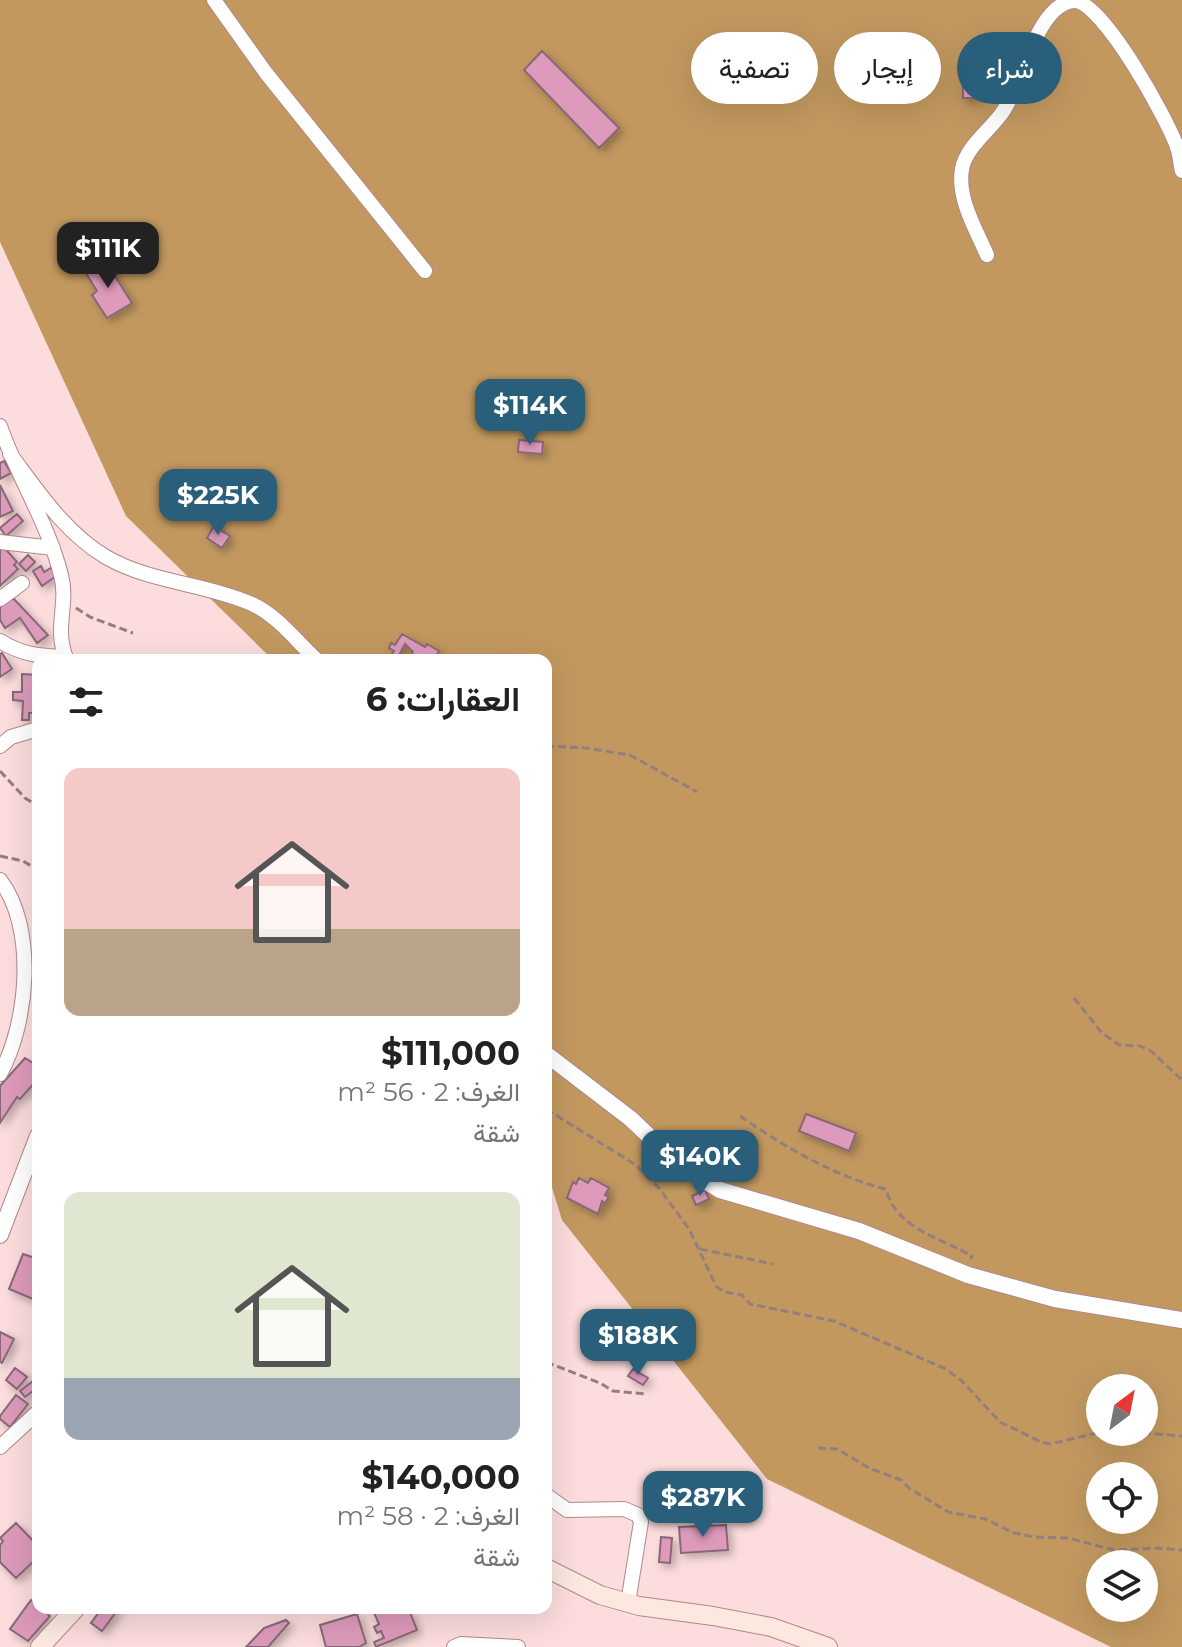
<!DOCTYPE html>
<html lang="ar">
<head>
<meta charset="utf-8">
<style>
  :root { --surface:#fff; --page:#f6f6f6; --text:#222; --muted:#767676; --accent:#295f7a }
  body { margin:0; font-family:Montserrat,Vazirmatn,sans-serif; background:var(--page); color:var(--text); direction:rtl; height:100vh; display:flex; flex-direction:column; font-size:30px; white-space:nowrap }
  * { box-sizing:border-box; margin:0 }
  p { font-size:26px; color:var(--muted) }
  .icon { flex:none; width:44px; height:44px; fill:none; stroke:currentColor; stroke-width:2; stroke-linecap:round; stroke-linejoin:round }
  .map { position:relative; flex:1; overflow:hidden; direction:ltr }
  .side { position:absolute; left:32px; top:654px; width:520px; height:960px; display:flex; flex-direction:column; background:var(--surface); border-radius:16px; box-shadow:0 8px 32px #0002; direction:rtl }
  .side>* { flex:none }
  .banner { position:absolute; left:576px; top:32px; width:486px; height:72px; direction:rtl; display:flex; gap:16px }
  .needle { width:52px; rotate:32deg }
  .tools { position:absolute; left:1086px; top:1374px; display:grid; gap:16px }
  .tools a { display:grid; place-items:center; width:72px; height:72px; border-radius:50%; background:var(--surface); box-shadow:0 8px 32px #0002; font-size:40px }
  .price { position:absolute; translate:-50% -68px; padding:0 18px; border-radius:16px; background:var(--accent); color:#fff; font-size:26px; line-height:52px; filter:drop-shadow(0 2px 4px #0008) }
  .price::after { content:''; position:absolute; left:50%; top:48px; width:24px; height:18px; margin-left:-12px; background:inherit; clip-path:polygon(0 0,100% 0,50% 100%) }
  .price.on { background:#222; color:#fff }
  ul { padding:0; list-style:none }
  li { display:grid; align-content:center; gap:16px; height:424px; padding:0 32px }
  li span { display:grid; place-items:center; height:248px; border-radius:16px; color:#555 }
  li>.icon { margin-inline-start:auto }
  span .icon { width:144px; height:144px; fill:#fffc; stroke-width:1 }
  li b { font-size:34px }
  h2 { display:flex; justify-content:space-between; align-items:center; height:96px; padding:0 32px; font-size:34px }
  .chip { padding:0 28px; border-radius:36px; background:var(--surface); box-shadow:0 8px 32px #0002; font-size:28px; line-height:72px }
  .chip.on { background:var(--accent); color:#fff }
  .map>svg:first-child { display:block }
</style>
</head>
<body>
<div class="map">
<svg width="1182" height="1647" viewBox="0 0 1182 1647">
  <defs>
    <filter id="shadow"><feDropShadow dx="4" dy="4" stdDeviation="4" flood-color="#0004"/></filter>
  </defs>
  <rect width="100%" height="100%" fill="#fcdcdc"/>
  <!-- forest -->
  <path fill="#c2985f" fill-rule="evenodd" d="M0 0H1182V1647H1111L767 1479 562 1220 546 1168V660H273L126 516 0 242ZM1100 1388H1144V1432H1100ZM1100 1476H1144V1520H1100ZM1100 1564H1144V1608H1100Z"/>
  <!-- building -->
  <path fill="#dd9abb" stroke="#876877" stroke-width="2" filter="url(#shadow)" d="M542 51 619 128 599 148 524 70Z
    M963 60H979L978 98H963Z
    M105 261 132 303 107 318 92 295 97 291 86 273Z
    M519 440 543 442 542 454 518 452Z
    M4 461 11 473 0 479V463Z
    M0 485 13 511 0 517Z
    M17 514 23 521 6 536 0 528Z
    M214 526 230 536 222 548 207 538Z
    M0 543 17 562 14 565 18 569 0 586Z
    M28 555 35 562 26 571 19 564Z
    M41 566 44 572 54 566 59 574 42 586 33 571Z
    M13 598 48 635 37 643 20 618 5 628 0 620V606Z
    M402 634 425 647 427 644 439 651 434 660H408L413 652 405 644 397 659 391 656 394 651 389 648 391 643 395 645Z
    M2 653 12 669 0 677V654Z
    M22 674 38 675V713H29V720H22L23 701 13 700V692H22Z
    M25 1058 38 1066V1079L20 1099 17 1097 0 1123V1086Z
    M806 1114 856 1133 849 1151 799 1131Z
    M579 1178 588 1183 591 1178 609 1188 605 1195 609 1197 605 1203 602 1201 598 1214 567 1198 573 1182 576 1184Z
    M705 1190 709 1199 696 1205 692 1196Z
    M23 1254 38 1259V1301L9 1289Z
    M0 1332 14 1339 2 1363 0 1362Z
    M15 1368 27 1377 17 1389 6 1380Z
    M633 1369 648 1378 643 1385 628 1376Z
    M33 1381 37 1388 25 1397 20 1391Z
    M16 1395 28 1404 10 1427 0 1419V1416Z
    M16 1523 38 1546V1557L16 1578 0 1562V1545L3 1541 0 1538Z
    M726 1525 728 1550 681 1553 679 1527Z
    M661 1537 672 1538 670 1563 659 1562Z
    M31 1600 50 1616 28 1641 10 1629Z
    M102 1608H119L102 1631 91 1623Z
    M372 1608H402L404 1612 409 1610 417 1630 376 1647 374 1642 384 1638 381 1631 377 1633 374 1627 379 1624Z
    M357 1614 366 1643 359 1647H326L320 1625Z
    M286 1620 289 1623 268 1647H246L264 1628Z"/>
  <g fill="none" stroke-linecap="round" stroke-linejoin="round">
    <defs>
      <path id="minor" d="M214 0 266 73 425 271
        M987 255C976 229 957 199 962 169 966 146 992 129 1004 110 1021 85 1037 3 1074 1 1102 0 1168 120 1177 147 1180 155 1180 164 1182 171
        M0 426C17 476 48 523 61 575 69 604 53 629 67 660
        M10 454C38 491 65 533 106 557 151 583 204 583 252 604 278 616 296 641 317 660
        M0 542 53 548
        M0 599 22 583
        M0 641C22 655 40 656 65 657
        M0 746 11 737 38 729
        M0 880C37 928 28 1024 0 1074
        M0 1447 38 1412
        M546 1495 567 1510 624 1509 638 1515 641 1522 628 1603
        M454 1647 461 1644 518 1647"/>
      <path id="tertiary" d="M546 1054 631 1119 677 1163 720 1190 859 1231 968 1275 1055 1299 1182 1320
        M0 1235 38 1136"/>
      <path id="secondary" d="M546 1568 600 1595 639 1606 713 1616 771 1627 828 1647
        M40 1647 76 1608"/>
    </defs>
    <!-- minor casing -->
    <use href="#minor" stroke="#ae898a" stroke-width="16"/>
    <!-- tertiary casing -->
    <use href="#tertiary" stroke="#ae898a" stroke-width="18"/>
    <!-- secondary casing -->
    <use href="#secondary" stroke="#ae898a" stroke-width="20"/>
    <!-- path -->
    <path stroke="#957e7e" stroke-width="3" stroke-dasharray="8 4" stroke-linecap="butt" d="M76 608 90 617 133 633
      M546 746 586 748 630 755 697 792
      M0 771 25 798 38 806
      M0 856 23 861 38 870
      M1074 998 1102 1033 1119 1045 1140 1046 1151 1051 1182 1080
      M546 1109 636 1165 659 1188 689 1229 716 1286 724 1292 742 1295 750 1304 834 1321 946 1369 962 1381 1000 1422 1041 1442 1050 1444 1101 1432
      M740 1116C785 1147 833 1176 886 1189 895 1228 941 1238 972 1256L971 1259
      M700 1249 773 1264
      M546 1362 600 1383 613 1391 646 1394
      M1131 1432 1182 1436
      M818 1448 837 1449 869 1468 901 1480 909 1488 948 1512 985 1519 1014 1533 1034 1537 1068 1538 1114 1550 1158 1548 1182 1550"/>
    <!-- minor -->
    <use href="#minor" stroke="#fff" stroke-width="14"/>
    <!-- tertiary -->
    <use href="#tertiary" stroke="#fff" stroke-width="16"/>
    <!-- secondary -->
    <use href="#secondary" stroke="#fce8df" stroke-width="18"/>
  </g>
</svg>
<div class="tools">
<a><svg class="needle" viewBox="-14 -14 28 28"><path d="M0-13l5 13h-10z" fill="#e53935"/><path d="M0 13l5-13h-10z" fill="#767676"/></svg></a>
<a><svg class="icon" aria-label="locate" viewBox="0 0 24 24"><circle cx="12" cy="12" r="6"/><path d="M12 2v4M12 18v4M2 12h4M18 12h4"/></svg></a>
<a><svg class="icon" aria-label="layers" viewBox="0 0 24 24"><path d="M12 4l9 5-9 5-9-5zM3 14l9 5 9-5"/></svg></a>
</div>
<b class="price on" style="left:108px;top:290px">$111K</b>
<b class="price" style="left:530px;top:447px">$114K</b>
<b class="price" style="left:218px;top:537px">$225K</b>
<b class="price" style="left:700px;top:1198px">$140K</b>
<b class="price" style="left:638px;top:1377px">$188K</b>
<b class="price" style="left:703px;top:1539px">$287K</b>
<div class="banner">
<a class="chip on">شراء</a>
<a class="chip">إيجار</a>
<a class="chip">تصفية</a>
</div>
<section class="side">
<h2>العقارات: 6<svg class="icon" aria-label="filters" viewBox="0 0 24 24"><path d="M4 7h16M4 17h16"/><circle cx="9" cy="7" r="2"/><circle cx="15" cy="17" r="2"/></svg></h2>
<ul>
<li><span style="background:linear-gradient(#f6c9c9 65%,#b9a48a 0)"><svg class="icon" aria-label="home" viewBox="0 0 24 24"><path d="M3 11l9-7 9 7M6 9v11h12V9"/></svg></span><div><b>$111,000</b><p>الغرف: 2 · 56 m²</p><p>شقة</p></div></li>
<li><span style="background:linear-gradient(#dfe7d0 75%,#9aa5b1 0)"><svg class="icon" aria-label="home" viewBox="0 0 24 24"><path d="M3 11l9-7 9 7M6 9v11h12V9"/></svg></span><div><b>$140,000</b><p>الغرف: 2 · 58 m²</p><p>شقة</p></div></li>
</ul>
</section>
</div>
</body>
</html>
